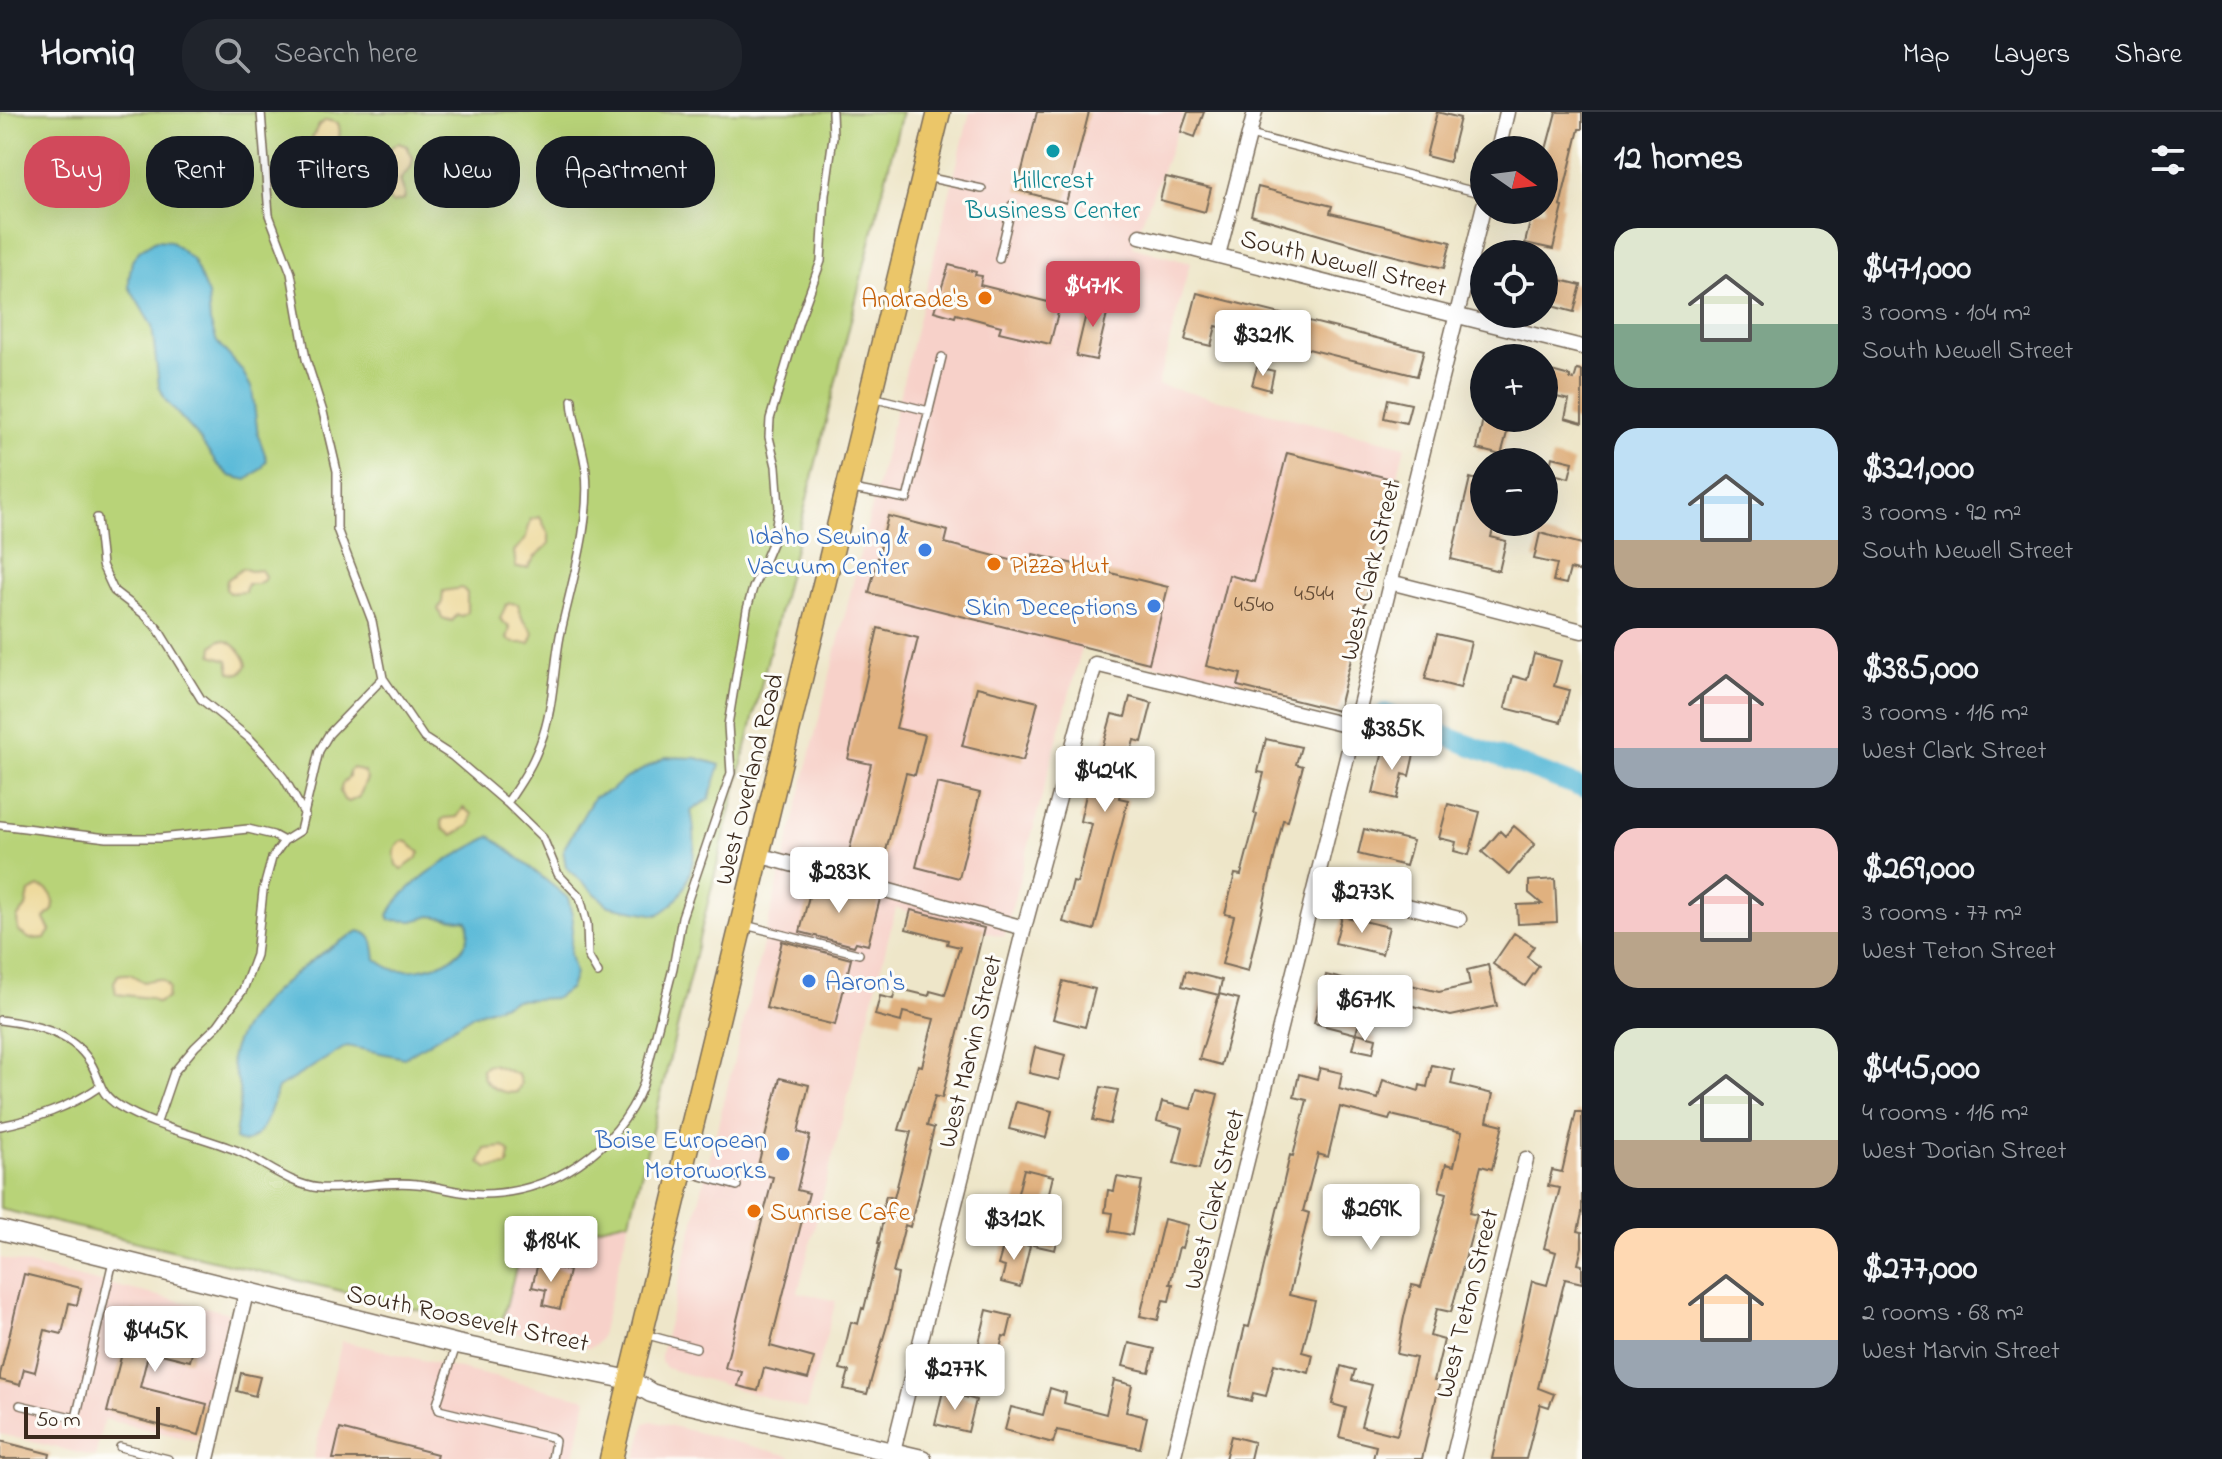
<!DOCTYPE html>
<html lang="en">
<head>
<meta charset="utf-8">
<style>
  :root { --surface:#171b24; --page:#20242c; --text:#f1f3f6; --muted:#9ea1a6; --line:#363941; --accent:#d1495b }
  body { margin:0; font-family:"Indie Flower",sans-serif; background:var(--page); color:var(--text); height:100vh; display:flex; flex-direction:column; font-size:30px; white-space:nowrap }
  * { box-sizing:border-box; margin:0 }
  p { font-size:26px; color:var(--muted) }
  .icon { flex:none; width:44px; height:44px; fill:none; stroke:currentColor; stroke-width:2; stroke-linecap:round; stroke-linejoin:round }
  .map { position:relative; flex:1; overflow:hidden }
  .drawer { display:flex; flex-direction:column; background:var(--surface); width:640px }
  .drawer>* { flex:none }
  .guide { position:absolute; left:24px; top:24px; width:760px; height:72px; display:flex; gap:16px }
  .needle { width:52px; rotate:104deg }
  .fabs { position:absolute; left:1470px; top:24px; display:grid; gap:16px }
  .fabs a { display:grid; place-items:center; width:88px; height:88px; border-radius:50%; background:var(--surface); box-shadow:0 8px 32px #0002; font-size:40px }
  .scale { position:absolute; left:24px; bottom:20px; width:136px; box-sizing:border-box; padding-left:8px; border:4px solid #3b2a1e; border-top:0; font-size:22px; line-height:28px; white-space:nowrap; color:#3b2a1e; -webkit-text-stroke:6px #fdfcf7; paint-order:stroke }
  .price { position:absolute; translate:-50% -68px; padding:0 18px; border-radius:8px; background:#fff; color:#222; font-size:26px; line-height:52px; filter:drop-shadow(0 2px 4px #0008) }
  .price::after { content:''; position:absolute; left:50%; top:48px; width:24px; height:18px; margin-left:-12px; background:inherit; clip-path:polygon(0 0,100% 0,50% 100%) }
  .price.selected { background:var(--accent); color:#fff }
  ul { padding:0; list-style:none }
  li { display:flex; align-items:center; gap:24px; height:200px; padding:0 32px }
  li span { display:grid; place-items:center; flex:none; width:224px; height:160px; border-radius:24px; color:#555 }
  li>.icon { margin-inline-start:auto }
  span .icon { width:96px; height:96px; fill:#fffc; stroke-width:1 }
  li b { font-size:34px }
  h2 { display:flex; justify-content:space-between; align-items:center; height:96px; padding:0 32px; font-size:34px }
  .tag { padding:0 28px; border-radius:32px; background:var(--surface); box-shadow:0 8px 32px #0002; font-size:28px; line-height:72px }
  .tag.selected { background:var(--accent); color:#fff }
  header { display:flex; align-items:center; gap:48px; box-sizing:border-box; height:112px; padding:0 40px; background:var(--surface); border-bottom:2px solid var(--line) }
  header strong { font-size:38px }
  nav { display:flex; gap:44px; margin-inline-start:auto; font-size:28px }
  .search { width:560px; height:72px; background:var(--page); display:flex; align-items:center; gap:20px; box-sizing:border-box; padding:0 28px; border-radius:32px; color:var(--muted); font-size:30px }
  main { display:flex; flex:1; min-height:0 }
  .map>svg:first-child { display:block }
</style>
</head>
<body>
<header>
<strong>Homiq</strong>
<div class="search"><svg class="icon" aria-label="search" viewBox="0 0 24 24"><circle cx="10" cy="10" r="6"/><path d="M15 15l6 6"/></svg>Search here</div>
<nav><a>Map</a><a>Layers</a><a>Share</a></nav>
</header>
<main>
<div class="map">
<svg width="1582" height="1347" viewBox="0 0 1582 1347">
  <rect width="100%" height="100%" fill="#fdfcf7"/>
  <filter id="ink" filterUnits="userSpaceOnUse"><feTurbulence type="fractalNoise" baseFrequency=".0125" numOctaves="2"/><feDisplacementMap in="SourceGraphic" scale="16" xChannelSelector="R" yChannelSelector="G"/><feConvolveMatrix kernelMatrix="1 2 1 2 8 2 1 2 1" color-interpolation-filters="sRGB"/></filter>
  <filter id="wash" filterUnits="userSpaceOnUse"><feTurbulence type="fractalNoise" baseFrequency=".006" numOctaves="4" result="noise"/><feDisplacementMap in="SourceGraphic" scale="32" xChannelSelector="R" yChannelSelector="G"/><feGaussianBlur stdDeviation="1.8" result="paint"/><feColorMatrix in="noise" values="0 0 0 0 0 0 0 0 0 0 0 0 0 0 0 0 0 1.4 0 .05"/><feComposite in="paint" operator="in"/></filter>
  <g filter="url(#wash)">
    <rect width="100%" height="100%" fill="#eee6c9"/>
    <!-- built -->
    <path fill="#f7d1c9" d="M970 0H1185L1132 135 1190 151 1158 273 1405 334 1339 599 1082 535 1004 825 896 796 798 1180 836 1189 806 1297 666 1256 661 1250V1242Z
      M630 1108 600 1227 595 1233 589 1236 500 1217 522 1133Z
      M0 1146 229 1201 197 1329 104 1307 95 1345 0 1322Z
      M342 1229 587 1287 573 1347H313Z
      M652 1309 791 1344 790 1347H636L645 1311Z"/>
    <!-- green -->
    <path fill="#b8d378" stroke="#7a7e4b" stroke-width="2" d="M0 0H902L630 1108 522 1133 500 1217 0 1097Z"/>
    <!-- sand -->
    <path fill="#eeda9e" stroke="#94825e" stroke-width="2" d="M326 8 338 11C342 22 339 34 326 37L316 35 312 26 318 14Z
      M398 31 407 34 413 46 411 55 400 68 405 82 404 88 392 91 389 88V74L382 60 391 50 390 36Z
      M540 405 549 423V432L535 445 528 456H516L514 439 525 428 531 407Z
      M243 456 250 459 261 458 265 464 264 468 257 472H247L245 480 229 481 226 477 227 468Z
      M462 476 467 481V500L462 504 457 503 452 509 442 506 438 497 442 490 443 479Z
      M510 491 518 492 522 506 534 521 530 531H514L507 527 510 516 500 507 506 493Z
      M220 528C233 528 243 540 247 552 245 560 237 564 230 560L228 548 212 543 213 534Z
      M353 656 364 660 367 667 359 685 349 690 344 688 340 680 342 672 349 665V659Z
      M463 696 472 702 470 713 453 723 443 717 441 709 444 706 457 705Z
      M402 729 408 730 420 741 416 747 402 757 396 753C394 744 393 734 402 729Z
      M39 775C51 777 56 787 53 798L44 807 50 819 45 826 30 827 18 819 17 806 26 795 29 780Z
      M124 862H130L144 870C155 867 162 864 169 876L167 886 157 891 149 886 116 882 114 870 118 863Z
      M492 952 518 963 521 972 517 980C502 983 481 973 482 957L486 953Z
      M504 1035 510 1040 508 1054 487 1056 480 1050 485 1037Z"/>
    <!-- water -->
    <path fill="#5abad8" stroke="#4a727b" stroke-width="2" d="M156 128 170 129 193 148 208 183 210 210 217 230 242 258 252 277 258 323 267 348 262 356 247 368 230 364 216 351 196 322 166 289 159 274 152 214 129 175V166L132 149 140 138Z
      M666 645 697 646 720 653 709 687 691 699C699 735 694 784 657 803L609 794 566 755 563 738 594 685 612 678 623 668Z
      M491 724 568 786 573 808 570 842 575 862 570 876 556 886 515 888 473 903 404 946 347 934 278 976C270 997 267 1022 244 1031L235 1027C236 1009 243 990 238 971 236 962 229 951 232 942 243 894 317 841 359 819 375 822 374 834 376 847 381 851 386 855 393 857 421 863 479 847 467 809L431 804 413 809 390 808 388 803C410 765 453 745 491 724Z"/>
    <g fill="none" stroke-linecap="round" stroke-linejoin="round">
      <!-- canal -->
      <path stroke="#5abad8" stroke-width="20" d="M1385 601 1582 676"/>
    </g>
    <g id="blocks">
      <!-- building -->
      <path fill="#e0b17f" d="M1037 0H1089L1066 91 1017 78Z
        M1188 0H1204L1195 25 1181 20Z
        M1437 0 1460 6 1449 50 1426 44Z
        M1556 0H1582V17H1579L1560 94 1563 95 1553 137 1525 131 1533 98H1544V45Z
        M1166 65 1211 76 1205 100 1160 88Z
        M1258 75 1332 94 1330 101 1451 130 1444 156 1375 139 1251 103Z
        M949 153 976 160 975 163 982 164 980 173 1060 193 1050 232 999 220 1001 214 956 202 955 205 934 199Z
        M1544 164 1581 173 1574 200 1544 192Z
        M1197 181 1424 238 1417 264 1216 214 1211 234 1185 228Z
        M1090 185 1110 190 1096 248 1076 244Z
        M1257 255 1274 259 1270 278 1252 273Z
        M1544 257 1570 264V267L1574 268 1577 258 1582 259V311L1565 306 1569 288 1544 282Z
        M1388 287 1411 292 1406 311 1384 306Z
        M1483 306H1511L1501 343 1477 337Z
        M1287 341 1396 368 1338 599 1238 574 1241 562 1206 554 1229 463 1254 470Z
        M1552 345 1573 350 1569 366 1549 361Z
        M1470 366 1484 370V410H1495L1491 425 1506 429 1499 459 1451 447Z
        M888 404 948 419 945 431 1030 453 1033 442 1168 475 1149 551 869 481Z
        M1540 421 1582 432V460L1570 457 1566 472 1553 469 1557 452 1534 447Z
        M878 516 918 526 896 616 925 623 915 663 906 661 879 766 845 756 871 652 848 647Z
        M1437 522 1471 530 1460 576 1425 567Z
        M1534 542 1561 549 1554 574 1569 578 1561 610 1505 596 1513 564 1527 568Z
        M977 575 1038 590 1023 649 962 634Z
        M1130 585 1152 591 1142 630 1134 628 1119 686 1128 688 1094 818 1063 810 1073 770 1077 771 1092 712 1080 709 1087 678 1090 679 1112 602 1125 605Z
        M1266 627 1301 635 1296 652 1303 654 1288 709 1283 708 1248 859 1222 852 1234 804 1225 802 1235 762 1241 763 1257 702 1254 701 1264 661 1258 660Z
        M1384 635 1414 642 1409 664 1403 662 1397 687 1373 681Z
        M937 671 980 681 959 766 916 755Z
        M1448 692 1480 700 1469 743 1454 739 1456 730 1439 726Z
        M1514 714 1535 732 1509 763 1482 740 1500 719 1505 724Z
        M1364 717 1413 729 1406 754 1358 742Z
        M1555 767 1557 810 1518 812 1517 793 1542 792 1529 781V769Z
        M813 768 880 787 868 833 856 830 854 834 800 820Z
        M911 798 984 816 942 986 935 984 927 1014 934 1016 910 1115 905 1113 893 1161 898 1162 890 1203 867 1282 844 1277 849 1259 840 1257 851 1210 858 1212 862 1196 864 1197 880 1131H878L883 1108 880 1107 886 1084 894 1086 911 1020 899 1018 918 953 922 954 934 907 903 900 901 910 875 903 880 884 893 887 896 876 929 884 930 879 945 883 960 835 947 832 948 828 906 817Z
        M1342 804 1389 815 1382 842 1335 831Z
        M1514 821 1534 834 1527 845 1539 854 1525 874 1493 852Z
        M782 829 851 847 835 913 766 896Z
        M1488 853 1497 894 1451 904 1398 890 1403 871 1439 880 1470 873 1467 858Z
        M1186 859 1222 868 1219 882 1239 887 1221 953 1199 947 1219 883 1182 874Z
        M1326 863 1368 873 1356 922 1314 911Z
        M1063 869 1095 877 1085 915 1053 907Z
        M1357 921 1376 926 1373 941 1353 937Z
        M1035 935 1065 943 1059 968 1029 961Z
        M1432 953 1454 958 1451 972 1493 982 1487 1009 1503 1013 1492 1057 1481 1054 1469 1101 1477 1103 1451 1200 1437 1197 1430 1224 1444 1228 1434 1269 1440 1270 1422 1347H1373L1376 1334 1339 1325 1346 1296 1332 1292 1341 1254 1355 1258 1352 1268 1372 1273 1361 1314 1397 1323 1416 1246 1397 1242 1404 1205 1412 1173 1421 1175 1447 1081 1439 1079 1446 1052 1454 1054 1462 1020 1391 1003 1389 1008 1340 995 1328 1045 1318 1042 1303 1099 1309 1101 1289 1183 1315 1189 1302 1240 1313 1243 1309 1261 1274 1252 1266 1284 1253 1281 1251 1289 1229 1284 1245 1214 1249 1215 1259 1175 1290 1043 1293 1044 1307 988 1294 985 1299 962 1317 967 1320 956 1342 961 1339 977 1378 987 1383 968 1419 979 1420 973 1427 975Z
        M780 966 809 973 798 1020 810 1024 797 1078 809 1081 770 1234 814 1246 808 1267 764 1256 758 1279 738 1274 742 1260 725 1256 773 1065 756 1061Z
        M1101 975 1118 978 1110 1012 1093 1008Z
        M1197 977 1218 982 1199 1057 1174 1051 1183 1016 1157 1009 1162 990 1191 997Z
        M1016 990 1052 999 1046 1026 1009 1017Z
        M1576 1000H1582V1101L1578 1119 1582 1120V1135L1578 1152 1582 1153V1171L1565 1167 1538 1276 1554 1282 1549 1295 1540 1292 1526 1347H1492L1532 1169 1547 1173 1556 1140 1544 1136 1560 1076 1548 1074 1552 1058 1562 1060Z
        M1024 1057 1053 1064 1043 1105 1014 1097Z
        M1117 1065 1142 1069 1132 1123 1110 1119 1113 1101 1105 1100 1108 1078 1114 1079Z
        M1164 1107 1188 1113 1182 1136 1179 1135 1170 1172H1173L1169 1189 1163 1188 1158 1208 1140 1204Z
        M1038 1111 1060 1117 1055 1138 1033 1133Z
        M1005 1128 1030 1134 1020 1175 1001 1170 1005 1155 998 1153Z
        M538 1151 569 1159 560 1197 543 1193 546 1178 532 1175Z
        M24 1162 81 1176 77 1193 69 1191 62 1222 45 1218 35 1260 24 1257 20 1273 0 1268V1263Z
        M133 1198 199 1215 190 1249 149 1239 140 1275 207 1292 199 1323 107 1300Z
        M987 1198 1012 1204 1007 1225 1003 1224 994 1263 963 1255 969 1233 978 1235Z
        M1129 1231 1155 1237 1149 1260 1123 1254Z
        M241 1261 260 1265 255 1284 237 1279Z
        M1114 1268 1132 1273 1126 1300 1147 1305 1140 1336 1057 1318 1053 1331 1005 1318 1011 1295 1043 1303 1050 1276 1066 1281 1064 1291 1106 1302Z
        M943 1279 976 1288 968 1320 935 1312Z
        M340 1317 437 1342 436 1347H333Z
        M1231 1324 1254 1330 1250 1347H1225Z
        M0 1329 50 1342 49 1347H0Z"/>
    </g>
  </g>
  <g filter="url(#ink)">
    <use href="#blocks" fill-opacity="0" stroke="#7a6c5a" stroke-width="2"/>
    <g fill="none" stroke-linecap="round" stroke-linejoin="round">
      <defs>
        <path id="service" d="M261 0 269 103 291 161 306 247 323 300 337 359V417L372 509 383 566 424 626 452 644 507 691 543 726 558 762 580 785 587 812 588 844 598 861
          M1250 23 1484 82
          M926 65 982 77
          M999 147 1012 93
          M872 285 929 299
          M852 377 907 387 942 245
          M97 406 102 453 114 479 145 503 158 517 201 587 250 627 268 646 284 666 305 703
          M507 691C520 672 532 654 540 632 554 597 553 560 560 524 571 472 591 413 586 360 584 335 573 313 572 288
          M0 713 107 726H160L248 717 273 723 284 729
          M745 813 859 842
          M0 908C32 912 72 920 90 950 102 969 97 980 119 994 155 1016 199 1023 238 1039 265 1051 290 1073 320 1076 352 1078 384 1068 417 1072 439 1074 459 1082 482 1082 551 1082 617 1038 643 973L673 856 682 805 731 661 728 613 747 497 753 476 773 429 779 395 776 354 769 325 770 307 799 209 821 149 825 83 833 25 832 0
          M157 1010 174 960 195 935 218 913 243 878 256 843 263 779 272 746 284 729 300 719 319 639 329 622 383 566
          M0 1014C33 1008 72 994 99 975
          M683 1059 737 1074
          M644 1222 696 1236
          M456 1234 437 1292 439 1298 551 1325 555 1329 552 1347
          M20 1293 76 1306 113 1149
          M120 1335 168 1347"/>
        <path id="minor" d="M1498 38 1507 0
          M1140 124 1582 235
          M1218 143 1255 0
          M1390 470 1582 519
          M758 743 1024 816
          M1316 771 1459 807
          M893 1339 1024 816 1095 552 1354 615
          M207 1347 246 1181
          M1173 1347 1484 93
          M1453 1347 1526 1047"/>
        <path id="tertiary" d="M0 1118 457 1232 630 1268 651 1281 682 1291 922 1347"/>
        <path id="primary" d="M611 1347 939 0"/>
      </defs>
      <!-- service casing -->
      <use href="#service" stroke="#7a6c5a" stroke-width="10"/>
      <!-- minor casing -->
      <use href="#minor" stroke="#7a6c5a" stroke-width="17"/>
      <!-- tertiary casing -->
      <use href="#tertiary" stroke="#7a6c5a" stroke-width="21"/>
      <!-- primary casing -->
      <use href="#primary" stroke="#7a6c5a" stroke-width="25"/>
      <!-- service -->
      <use href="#service" stroke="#fff" stroke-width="7"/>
      <!-- minor -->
      <use href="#minor" stroke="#fff" stroke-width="14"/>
      <!-- tertiary -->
      <use href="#tertiary" stroke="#fff" stroke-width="18"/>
      <!-- primary -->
      <use href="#primary" stroke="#ebc669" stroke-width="22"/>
    </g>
  </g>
  <!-- markers -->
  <circle fill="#0f9aa8" stroke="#fdfcf7" stroke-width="3" cx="1053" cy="39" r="8"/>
  <g fill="#e8710a" stroke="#fdfcf7" stroke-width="3">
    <circle cx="985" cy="186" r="8"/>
    <circle cx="994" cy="452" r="8"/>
    <circle cx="754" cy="1099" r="8"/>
  </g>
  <g fill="#3f7fe0" stroke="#fdfcf7" stroke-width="3">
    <circle cx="925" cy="438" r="8"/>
    <circle cx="1154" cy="494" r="8"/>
    <circle cx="809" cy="869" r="8"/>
    <circle cx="783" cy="1042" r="8"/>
  </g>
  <g text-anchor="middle" stroke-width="6" stroke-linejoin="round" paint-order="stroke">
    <!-- number labels -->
    <g font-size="22" fill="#644c36">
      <text x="1314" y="488">4544</text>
      <text x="1254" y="499">4540</text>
    </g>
    <!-- culture labels -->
    <g font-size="26" fill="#0d838f" stroke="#fdfcf7">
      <text x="1053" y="76">Hillcrest<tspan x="1053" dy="30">Business Center</tspan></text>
    </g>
    <!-- street labels -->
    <g font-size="26" fill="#3b2a1e" stroke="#fdfcf7">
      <text transform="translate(1344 150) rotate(14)" y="9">South Newell Street</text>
      <text transform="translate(1369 458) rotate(-76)" y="9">West Clark Street</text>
      <text transform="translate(748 667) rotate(-76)" y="9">West Overland Road</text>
      <text transform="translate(969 939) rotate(-76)" y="9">West Marvin Street</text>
      <text transform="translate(1213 1087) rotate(-76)" y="9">West Clark Street</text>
      <text transform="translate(1466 1191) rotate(-76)" y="9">West Teton Street</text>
      <text transform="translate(468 1205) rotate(12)" y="9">South Roosevelt Street</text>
    </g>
    <!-- food labels -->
    <g font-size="26" fill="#c56008" stroke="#fdfcf7" text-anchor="start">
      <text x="969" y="195" text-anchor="end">Andrade's</text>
      <text x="1010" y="461">Pizza Hut</text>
      <text x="770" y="1108">Sunrise Cafe</text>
    </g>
    <!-- shop labels -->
    <g font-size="26" fill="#366cbe" stroke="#fdfcf7" text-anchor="end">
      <text x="909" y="432">Idaho Sewing &amp;<tspan x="909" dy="30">Vacuum Center</tspan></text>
      <text x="1138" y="503">Skin Deceptions</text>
      <text x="825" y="878" text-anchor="start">Aaron's</text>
      <text x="767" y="1036">Boise European<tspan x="767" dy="30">Motorworks</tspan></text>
    </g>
  </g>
</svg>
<div class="fabs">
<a><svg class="needle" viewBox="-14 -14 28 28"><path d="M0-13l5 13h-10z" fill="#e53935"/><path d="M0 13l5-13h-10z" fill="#9ea1a6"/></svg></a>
<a><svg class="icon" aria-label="locate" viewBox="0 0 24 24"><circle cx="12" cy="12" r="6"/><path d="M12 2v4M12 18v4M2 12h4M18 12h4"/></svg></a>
<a>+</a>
<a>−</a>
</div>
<div class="scale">50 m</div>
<b class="price selected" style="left:1093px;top:217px">$471K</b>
<b class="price" style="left:1263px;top:266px">$321K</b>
<b class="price" style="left:1392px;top:660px">$385K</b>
<b class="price" style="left:1105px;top:702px">$424K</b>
<b class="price" style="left:839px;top:803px">$283K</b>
<b class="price" style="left:1362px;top:823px">$273K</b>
<b class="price" style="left:1365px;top:931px">$671K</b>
<b class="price" style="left:1371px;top:1140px">$269K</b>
<b class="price" style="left:1014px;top:1150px">$312K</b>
<b class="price" style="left:551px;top:1172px">$184K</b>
<b class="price" style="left:155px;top:1262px">$445K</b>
<b class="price" style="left:955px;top:1300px">$277K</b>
<div class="guide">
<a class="tag selected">Buy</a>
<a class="tag">Rent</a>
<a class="tag">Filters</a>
<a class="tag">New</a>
<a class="tag">Apartment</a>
</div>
</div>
<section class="drawer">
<h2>12 homes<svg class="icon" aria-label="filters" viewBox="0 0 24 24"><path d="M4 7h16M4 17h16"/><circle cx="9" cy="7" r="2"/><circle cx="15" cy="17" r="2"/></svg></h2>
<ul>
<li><span style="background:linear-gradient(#dfe7d0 60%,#7fa58c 0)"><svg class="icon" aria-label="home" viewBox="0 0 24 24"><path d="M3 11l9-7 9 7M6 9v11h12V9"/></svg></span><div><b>$471,000</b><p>3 rooms · 104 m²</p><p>South Newell Street</p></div></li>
<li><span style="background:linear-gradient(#bfe0f5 70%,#b9a48a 0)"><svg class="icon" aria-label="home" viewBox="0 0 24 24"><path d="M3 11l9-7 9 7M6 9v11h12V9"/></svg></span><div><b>$321,000</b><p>3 rooms · 92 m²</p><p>South Newell Street</p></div></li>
<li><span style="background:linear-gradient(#f6c9c9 75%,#9aa5b1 0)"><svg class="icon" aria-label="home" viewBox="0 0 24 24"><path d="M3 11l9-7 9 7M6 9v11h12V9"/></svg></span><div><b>$385,000</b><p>3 rooms · 116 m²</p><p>West Clark Street</p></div></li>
<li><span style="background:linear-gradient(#f6c9c9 65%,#b9a48a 0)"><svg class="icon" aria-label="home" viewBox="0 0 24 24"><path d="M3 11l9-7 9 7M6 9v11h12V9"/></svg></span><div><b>$269,000</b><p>3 rooms · 77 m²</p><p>West Teton Street</p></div></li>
<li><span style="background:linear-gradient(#dfe7d0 70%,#b9a48a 0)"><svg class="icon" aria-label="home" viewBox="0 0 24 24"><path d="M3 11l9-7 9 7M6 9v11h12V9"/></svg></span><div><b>$445,000</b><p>4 rooms · 116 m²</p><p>West Dorian Street</p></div></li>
<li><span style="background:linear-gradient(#ffd9b3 70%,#9aa5b1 0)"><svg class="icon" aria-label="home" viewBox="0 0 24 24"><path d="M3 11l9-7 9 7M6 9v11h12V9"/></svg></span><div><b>$277,000</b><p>2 rooms · 68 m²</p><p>West Marvin Street</p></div></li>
</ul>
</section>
</main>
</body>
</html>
